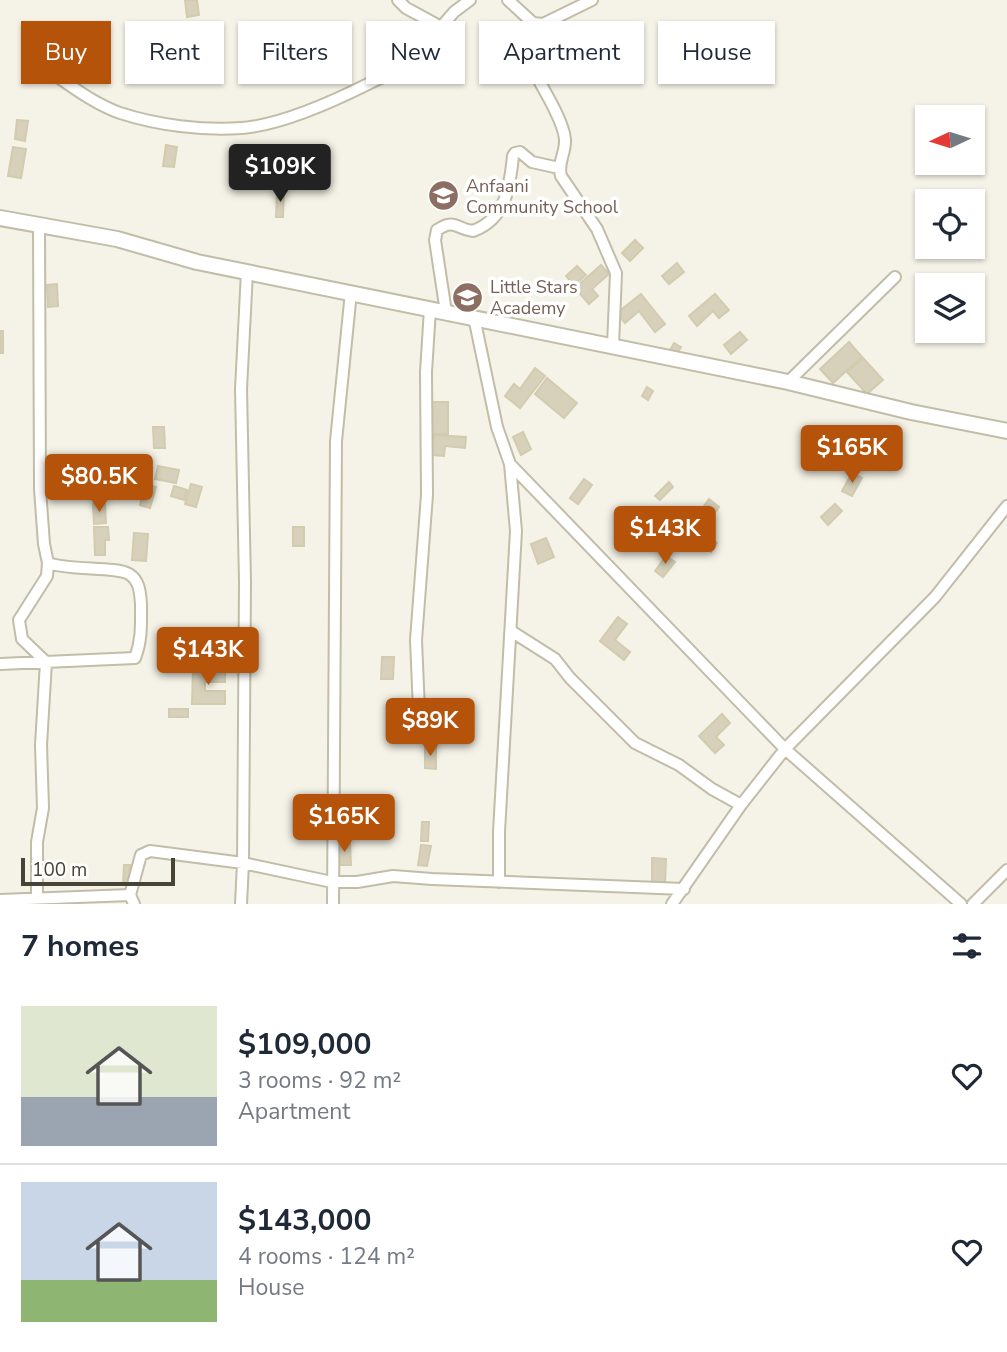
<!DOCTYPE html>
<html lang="en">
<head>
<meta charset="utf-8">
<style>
  :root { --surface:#fff; --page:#f2f2f3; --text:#1f2937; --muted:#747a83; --line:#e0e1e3; --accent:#b45309 }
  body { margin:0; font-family:"Nunito Sans",sans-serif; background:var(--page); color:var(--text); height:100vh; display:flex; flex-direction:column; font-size:26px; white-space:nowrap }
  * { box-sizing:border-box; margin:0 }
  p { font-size:23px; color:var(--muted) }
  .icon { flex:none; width:38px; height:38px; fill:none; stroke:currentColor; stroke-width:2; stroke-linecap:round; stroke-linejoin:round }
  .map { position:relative; height:904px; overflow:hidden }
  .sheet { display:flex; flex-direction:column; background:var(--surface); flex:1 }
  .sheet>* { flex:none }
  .guide { position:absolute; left:21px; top:21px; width:966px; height:63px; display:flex; gap:14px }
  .needle { width:46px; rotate:266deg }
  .fabs { position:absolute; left:915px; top:105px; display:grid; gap:14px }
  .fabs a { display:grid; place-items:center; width:70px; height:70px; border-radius:0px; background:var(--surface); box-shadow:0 2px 5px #0004; font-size:35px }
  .scale { position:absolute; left:21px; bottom:18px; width:154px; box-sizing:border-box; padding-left:7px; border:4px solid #484435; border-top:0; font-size:19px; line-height:24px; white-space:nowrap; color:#484435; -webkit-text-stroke:5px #fff; paint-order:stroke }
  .price { position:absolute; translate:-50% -60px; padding:0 16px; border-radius:7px; background:var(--accent); color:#fff; font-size:23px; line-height:46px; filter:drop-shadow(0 2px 4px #0008) }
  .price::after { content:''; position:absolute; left:50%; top:42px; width:21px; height:16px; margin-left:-10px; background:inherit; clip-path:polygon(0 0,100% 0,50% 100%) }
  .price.active { background:#222; color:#fff }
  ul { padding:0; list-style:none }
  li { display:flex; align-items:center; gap:21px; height:175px; padding:0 21px }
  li+li { border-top:2px solid var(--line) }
  li span { display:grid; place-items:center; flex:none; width:196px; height:140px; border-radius:0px; color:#555 }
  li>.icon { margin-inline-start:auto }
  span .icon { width:84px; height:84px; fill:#fffc; stroke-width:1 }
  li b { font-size:30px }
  h2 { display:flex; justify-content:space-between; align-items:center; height:84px; padding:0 21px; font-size:30px }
  .pill { padding:0 24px; border-radius:0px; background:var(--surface); box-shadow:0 2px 5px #0004; font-size:24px; line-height:63px }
  .pill.active { background:var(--accent); color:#fff }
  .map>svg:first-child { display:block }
</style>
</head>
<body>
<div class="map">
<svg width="1007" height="904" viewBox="0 0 1007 904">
  <rect width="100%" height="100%" fill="#f5f3e7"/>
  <!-- building -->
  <path fill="#d7d1bb" stroke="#d2cbae" stroke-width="2" d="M185 0H197L199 15 187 17Z
    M17 120 28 121 25 141 15 139Z
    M166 145 177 147 174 167 163 166Z
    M13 147 26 149 21 178 8 176Z
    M277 192H284L283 217H276Z
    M635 240 643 248 630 261 622 253Z
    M677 263 684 272 669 284 662 276Z
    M601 265 609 274 592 289 598 296 589 304 575 288Z
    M577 266 586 275 574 285 566 276Z
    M57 284 58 306 48 307 47 285Z
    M641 294 665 324 655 332 639 311 625 323 617 313Z
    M715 294 729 310 719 318 713 311 697 326 689 316Z
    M0 331H3V353H0Z
    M740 332 747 340 731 354 724 345Z
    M849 342 862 357 833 383 820 369Z
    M674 343 681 347 675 357 668 354Z
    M863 358 883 380 867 394 847 372Z
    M535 368 545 376 520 408 505 396 514 384 520 389Z
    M547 378 577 403 564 418 535 394Z
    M647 387 653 391 648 400 642 396Z
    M432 402H448V434H432Z
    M153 427H164L165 448H154Z
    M523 432 531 449 521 455 513 437Z
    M434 435 466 437 465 448 445 446 444 456 432 455Z
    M158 466 179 470 176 483 155 479Z
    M852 473 862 478 852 496 842 491Z
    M584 479 592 485 578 504 570 498Z
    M669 482 673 487 660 500 655 496Z
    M145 484 156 487 150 508 140 505Z
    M191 484 202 487 196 507 185 504Z
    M174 486 187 490 184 500 171 496Z
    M709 499 719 507 701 531 717 543 711 552 685 533Z
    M93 504H105L106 523 94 524Z
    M835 504 842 511 828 525 821 517Z
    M94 527H108L109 540H105V555H95Z
    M293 527H304V546H293Z
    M134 533 148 534 146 561 132 560Z
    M546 538 554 557 538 564 531 544Z
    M666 556 675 562 663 577 655 571Z
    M618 617 627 624 615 640 630 652 624 660 600 641Z
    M382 657H394L393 679H381Z
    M193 669H225V682H205V691H225V704H192Z
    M169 709H188V717H169Z
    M722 714 730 723 716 737 724 745 715 753 699 736Z
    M425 746 436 747V769L425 768Z
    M379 803 390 804 388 827 376 825Z
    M422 822H429L428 841H421Z
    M338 843H350L351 865H339Z
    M421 845 431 846 427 866 418 865Z
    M652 858 666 859 665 886H652Z
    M124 865H130L129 884H123Z"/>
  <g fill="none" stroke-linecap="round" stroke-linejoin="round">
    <defs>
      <path id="minor" d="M398 0 406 8 441 27 454 12 470 0
        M508 0 533 23 543 24 592 0
        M533 23 525 47 527 59C537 79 563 118 565 139 566 153 557 163 561 176L597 229 616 273 613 346
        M55 75C75 89 97 105 120 113 157 125 203 131 242 128 280 125 334 101 368 84 403 66 424 67 441 27
        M446 312 435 240 437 230C455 218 456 229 473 231 506 219 510 186 513 156L515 153 520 152 532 162 559 168
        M474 317 497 427 510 464 516 531 499 832V882
        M788 382 895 277
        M510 464 785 749 961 904
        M511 631 555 659 570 678 635 743 679 765 712 789 741 805
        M0 664 135 658C142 640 141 624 141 604 140 593 140 581 129 574 115 566 71 571 48 563L44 544 40 489 39 224
        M420 734 416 640 427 495 426 372 430 309
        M37 898V842L43 808 41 745 46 662 22 639 19 620 47 576 48 563
        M0 900 130 895
        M134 904 130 895 141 855 150 851 243 863 332 882H357L393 876 432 879 684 889
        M241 904 243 863 245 582 241 389 247 272
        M333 904 336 441 351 292
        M672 904 741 805 785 749 935 597 1007 506
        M973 904 1007 870"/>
      <path id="tertiary" d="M0 218 117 239 197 262 788 382 911 412 1007 431"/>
    </defs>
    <!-- minor casing -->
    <use href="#minor" stroke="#c1bda8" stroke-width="14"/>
    <!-- tertiary casing -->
    <use href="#tertiary" stroke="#c1bda8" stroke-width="18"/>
    <!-- minor -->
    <use href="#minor" stroke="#fff" stroke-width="10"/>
    <!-- tertiary -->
    <use href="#tertiary" stroke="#fff" stroke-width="14"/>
  </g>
  <!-- icons -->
  <defs>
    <symbol id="school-disc" viewBox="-11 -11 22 22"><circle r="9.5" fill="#8d6e63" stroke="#fff"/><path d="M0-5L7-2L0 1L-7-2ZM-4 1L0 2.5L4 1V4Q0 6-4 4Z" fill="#fff"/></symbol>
  </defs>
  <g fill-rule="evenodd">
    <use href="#school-disc" x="426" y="178" width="35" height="35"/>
    <use href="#school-disc" x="450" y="280" width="35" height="35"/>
  </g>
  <g text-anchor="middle" stroke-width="7" stroke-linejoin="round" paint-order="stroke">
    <!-- education labels -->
    <g font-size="18" fill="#785e54" stroke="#fff" text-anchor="start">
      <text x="466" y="192">Anfaani<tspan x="466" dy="21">Community School</tspan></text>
      <text x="490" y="293">Little Stars<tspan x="490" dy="21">Academy</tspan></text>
    </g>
  </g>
</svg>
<div class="fabs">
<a><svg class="needle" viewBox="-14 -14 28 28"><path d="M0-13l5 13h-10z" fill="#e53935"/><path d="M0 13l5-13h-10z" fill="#747a83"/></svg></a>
<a><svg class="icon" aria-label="locate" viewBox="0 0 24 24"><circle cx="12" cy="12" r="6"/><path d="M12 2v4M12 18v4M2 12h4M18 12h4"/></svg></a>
<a><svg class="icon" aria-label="layers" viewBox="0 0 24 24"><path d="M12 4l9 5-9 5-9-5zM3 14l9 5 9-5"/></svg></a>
</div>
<div class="scale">100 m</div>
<b class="price active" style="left:280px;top:204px">$109K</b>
<b class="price" style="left:852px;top:485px">$165K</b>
<b class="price" style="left:99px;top:514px">$80.5K</b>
<b class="price" style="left:665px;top:566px">$143K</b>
<b class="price" style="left:208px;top:687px">$143K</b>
<b class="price" style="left:430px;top:758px">$89K</b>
<b class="price" style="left:344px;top:854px">$165K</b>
<div class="guide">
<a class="pill active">Buy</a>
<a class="pill">Rent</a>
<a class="pill">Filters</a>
<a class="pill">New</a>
<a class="pill">Apartment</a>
<a class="pill">House</a>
</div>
</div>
<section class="sheet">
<h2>7 homes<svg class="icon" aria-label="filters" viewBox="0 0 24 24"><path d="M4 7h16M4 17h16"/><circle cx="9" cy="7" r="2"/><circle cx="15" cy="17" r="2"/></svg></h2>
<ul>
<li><span style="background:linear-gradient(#dfe7d0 65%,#9aa5b1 0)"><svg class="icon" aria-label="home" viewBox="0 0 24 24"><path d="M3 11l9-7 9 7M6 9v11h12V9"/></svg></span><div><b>$109,000</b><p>3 rooms · 92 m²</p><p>Apartment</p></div><svg class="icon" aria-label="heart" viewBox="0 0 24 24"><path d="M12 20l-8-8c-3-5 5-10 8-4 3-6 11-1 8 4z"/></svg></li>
<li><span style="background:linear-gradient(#c9d6e8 70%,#8fb573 0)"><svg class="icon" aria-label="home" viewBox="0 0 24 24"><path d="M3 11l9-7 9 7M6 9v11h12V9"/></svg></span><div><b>$143,000</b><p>4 rooms · 124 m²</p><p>House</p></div><svg class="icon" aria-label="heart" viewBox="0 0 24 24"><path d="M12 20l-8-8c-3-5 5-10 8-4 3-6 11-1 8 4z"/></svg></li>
</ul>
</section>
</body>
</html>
